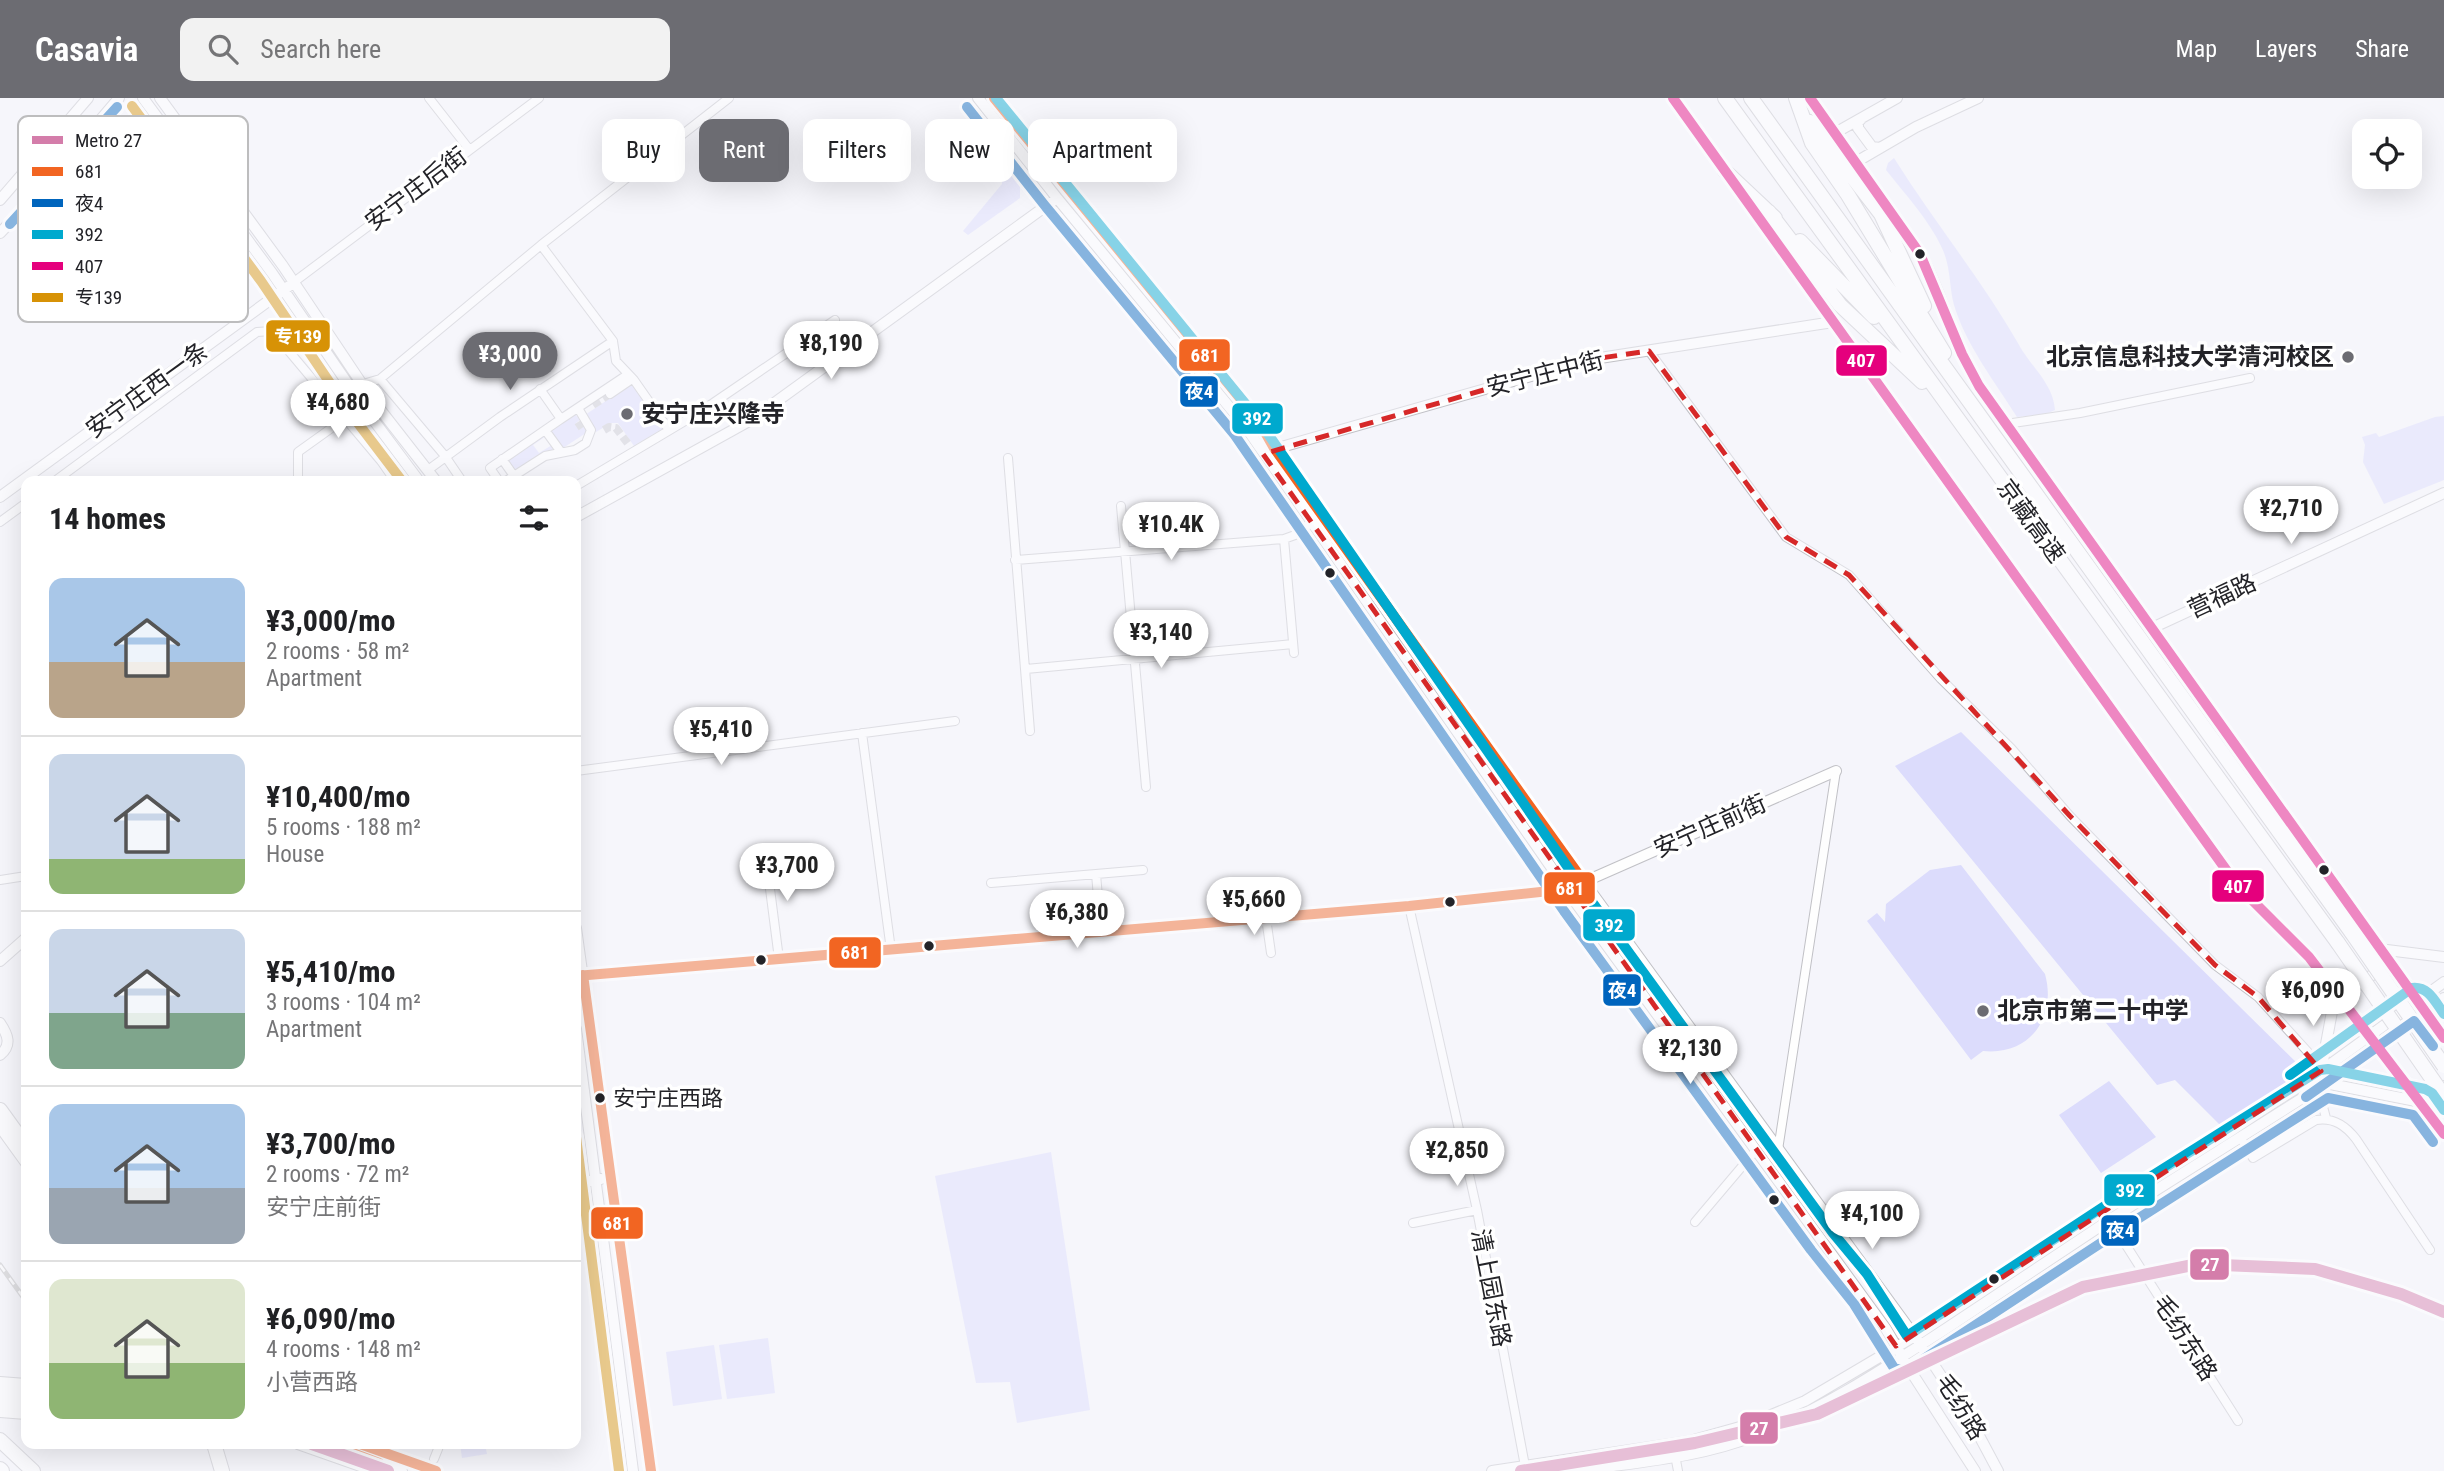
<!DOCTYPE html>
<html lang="en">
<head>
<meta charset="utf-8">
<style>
  :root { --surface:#fff; --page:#f2f2f2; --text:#202124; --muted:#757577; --line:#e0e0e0; --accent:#6c6c72 }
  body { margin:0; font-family:"Roboto Condensed","Noto Sans SC",sans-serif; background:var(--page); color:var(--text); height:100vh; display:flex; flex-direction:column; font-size:26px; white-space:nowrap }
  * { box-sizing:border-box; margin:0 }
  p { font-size:23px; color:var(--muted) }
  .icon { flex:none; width:38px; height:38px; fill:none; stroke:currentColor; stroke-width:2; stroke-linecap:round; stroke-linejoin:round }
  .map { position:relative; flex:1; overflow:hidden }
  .side { position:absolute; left:21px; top:378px; width:560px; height:973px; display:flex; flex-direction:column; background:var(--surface); border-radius:14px; box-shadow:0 7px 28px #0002 }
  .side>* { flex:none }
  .top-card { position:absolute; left:602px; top:21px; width:665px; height:63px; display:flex; gap:14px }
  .fabs { position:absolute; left:2352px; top:21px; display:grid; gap:14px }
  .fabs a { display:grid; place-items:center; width:70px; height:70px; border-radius:14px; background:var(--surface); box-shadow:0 7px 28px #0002; font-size:35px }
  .price { position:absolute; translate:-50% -60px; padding:0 16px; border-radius:24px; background:#fff; color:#222; font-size:23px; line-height:46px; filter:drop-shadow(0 2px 4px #0008) }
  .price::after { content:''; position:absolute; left:50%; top:42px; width:21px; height:16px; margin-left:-10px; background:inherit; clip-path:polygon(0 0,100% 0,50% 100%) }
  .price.active { background:var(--accent); color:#fff }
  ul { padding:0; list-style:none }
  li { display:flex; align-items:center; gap:21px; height:175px; padding:0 28px }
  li+li { border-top:2px solid var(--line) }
  li span { display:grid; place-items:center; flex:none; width:196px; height:140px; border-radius:14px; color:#555 }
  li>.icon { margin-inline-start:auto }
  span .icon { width:84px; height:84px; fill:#fffc; stroke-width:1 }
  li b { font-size:30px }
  h2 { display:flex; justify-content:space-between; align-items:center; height:84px; padding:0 28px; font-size:30px }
  .pill { padding:0 24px; border-radius:14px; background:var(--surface); box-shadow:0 7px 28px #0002; font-size:24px; line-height:63px }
  .pill.active { background:var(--accent); color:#fff }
  header { display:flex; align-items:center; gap:42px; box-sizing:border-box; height:98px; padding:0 35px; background:var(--accent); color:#fff }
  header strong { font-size:33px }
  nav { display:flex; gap:38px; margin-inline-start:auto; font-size:24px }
  .search { width:490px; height:63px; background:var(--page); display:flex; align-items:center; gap:18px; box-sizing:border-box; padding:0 24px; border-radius:14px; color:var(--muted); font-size:26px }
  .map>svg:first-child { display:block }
</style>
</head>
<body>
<header>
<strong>Casavia</strong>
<div class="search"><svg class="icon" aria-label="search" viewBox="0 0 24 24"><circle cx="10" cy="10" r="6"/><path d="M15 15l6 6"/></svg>Search here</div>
<nav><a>Map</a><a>Layers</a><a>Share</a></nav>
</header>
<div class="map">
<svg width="2444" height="1373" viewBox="0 0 2444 1373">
  <rect width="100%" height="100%" fill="#f5f5fb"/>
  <!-- green -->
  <path fill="#dcdcfc" d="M1894 60C1934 124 1982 182 2019 247 2031 269 2053 285 2055 312L2046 316 2017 319C1995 284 1966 247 1954 207 1949 188 1951 169 1942 150 1929 122 1905 96 1886 72L1888 65Z
    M1006 67 1020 83V100L968 137 963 133 1002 86V72Z
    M634 284 664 330 634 348 618 325H611L596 334 585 317Z
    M575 316 580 322 576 325 578 327 582 324 589 333 560 352 548 334Z
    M2444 318V382L2384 406 2363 364 2365 347 2362 339 2376 335 2379 339 2435 319Z
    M544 336 546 338 533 347 539 355 552 347 555 351 514 377 506 363Z
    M1961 634 2306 974 2221 1028 2175 982 2157 987 1895 668Z
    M1961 767 2045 876C2057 919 2030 958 1983 953L1971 962 1867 823 1877 815 1885 824 1886 806 1930 772Z
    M2109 983 2156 1039 2101 1075 2059 1017Z
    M1051 1054 1090 1312 1017 1325 1010 1284 976 1285 935 1078Z
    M768 1240 775 1295 727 1301 719 1247Z
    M714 1247 722 1301 673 1308 666 1254Z
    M460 1346H485L487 1356 462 1360Z"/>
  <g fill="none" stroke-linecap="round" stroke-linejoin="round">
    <!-- street-tunnel -->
    <path stroke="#cbcbd1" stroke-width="8" stroke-dasharray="8 4" stroke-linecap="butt" d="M593 307 610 296
      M578 324 582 330
      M604 332 609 329 616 330 629 347"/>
    <defs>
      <path id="street" d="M429 0 469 51
        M541 147 613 243 616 263 634 282 669 332
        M294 184 539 0
        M1649 253 1786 439 1849 477 1941 581 2011 650 2070 718 2215 867 2258 899 2317 964 2321 973
        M380 281 445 358 462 383
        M363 286 380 281 541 147 729 0
        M610 296 632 281
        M561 321 627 277
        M2006 326 2080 315 2250 280
        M545 332 561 354
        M1008 360 1030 633
        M502 361 514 378
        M428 372 500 319 613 243
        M55 383 257 234 272 233 381 363 395 383
        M298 383V354L372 301
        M499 383 490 370 561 321 540 291
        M506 383 545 358 575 352 586 345 591 332 578 310
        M576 388 700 314 835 222
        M1121 408 1146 689
        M0 424 26 405
        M1284 441 1294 555
        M1015 462 1284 441 1295 437 1312 424
        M1026 571 1293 546
        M862 635 891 852
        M576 673 955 623
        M765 752 779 861
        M1096 776 1101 834
        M0 782 26 778
        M991 785 1143 772
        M1409 808 1477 1112 1525 1368
        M1266 820 1271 855
        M2318 990 2326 1020
        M2240 1039 2253 1060 2316 1022C2334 1019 2346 1028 2356 1041L2430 1152
        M1778 1052 1836 673
        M2110 1122 2238 1323
        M1695 1124 1756 1052
        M1413 1125 1477 1112
        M1675 1357 1678 1373
        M434 1361 440 1346"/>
      <path id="secondary" d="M143 0 272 175 363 308 419 383
        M160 0 283 168 372 301 436 383
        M978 0 1057 100 1245 328 1576 805 1886 1231 1910 1272 1975 1373
        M994 0 1258 322 1274 350 1584 784 1921 1247 1975 1330 1998 1373
        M1861 21 1858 24V30L1872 49 1880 50
        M1835 35 1897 0
        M1856 64 1916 29 1978 0
        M0 102 88 0
        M0 135 38 95 119 0
        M1271 352 1587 262 1833 224
        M0 399 289 188
        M576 419 751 322 1057 100
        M2152 530 2444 395
        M576 830 651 1373
        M2379 851 2444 859
        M0 863 26 840
        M576 878 1409 808 1568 791 1836 673
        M2341 899 2389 865
        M0 925C8 937 12 947 0 957
        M576 931 633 1373
        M2321 973 2336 892
        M2325 985 2421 1004 2444 988
        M0 1029 26 1065
        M576 1085 601 1081
        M0 1284 26 1286
        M0 1294 26 1296
        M0 1304 26 1306
        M0 1314 26 1316
        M298 1346 366 1370 389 1373
        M329 1346 402 1373
        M360 1346 436 1373
        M1492 1373 1690 1343 1747 1327 1805 1303 1915 1238 2122 1101 2226 1036 2321 973 2444 884
        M1578 1373C1636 1364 1699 1360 1754 1338 1822 1312 1885 1270 1947 1230 2002 1193 2058 1156 2114 1119 2224 1047 2340 983 2444 900"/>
      <path id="primary" d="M1673 0 2237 787 2309 859 2330 885 2444 1036
        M1810 0 1920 156C1942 199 1954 247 1979 288L2444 940"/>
      <path id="highway" d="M1725 0 2338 845
        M1751 0 2352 835
        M1796 0 1812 45 1848 97 1944 255
        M1810 24 1881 116 1924 208
        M1725 73 1775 120
        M1769 114 1840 207 1922 284
        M1800 143 1874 219
        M0 1012 26 1048
        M0 1342 33 1373
        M214 1346 222 1373
        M0 1371 2 1373"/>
    </defs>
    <!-- street casing -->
    <use href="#street" stroke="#c1c1c6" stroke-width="10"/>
    <!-- secondary casing -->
    <use href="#secondary" stroke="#c1c1c6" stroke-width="12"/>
    <!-- primary casing -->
    <use href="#primary" stroke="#c1c1c6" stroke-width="14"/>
    <!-- highway casing -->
    <use href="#highway" stroke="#c1c1c6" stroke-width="16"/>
    <!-- street -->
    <use href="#street" stroke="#fefefe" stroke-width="8"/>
    <!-- secondary -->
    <use href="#secondary" stroke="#fefefe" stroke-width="10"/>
    <!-- primary -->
    <use href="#primary" stroke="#fefefe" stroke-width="12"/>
    <!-- highway -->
    <use href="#highway" stroke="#fefefe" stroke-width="14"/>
    <defs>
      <path id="rail" d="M0 1167 26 1203"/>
    </defs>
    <!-- rail casing -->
    <use href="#rail" stroke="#c0c0c1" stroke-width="5"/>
    <!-- rail -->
    <use href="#rail" stroke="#fff" stroke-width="2.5" stroke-dasharray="8" stroke-linecap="butt"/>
    <defs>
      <path id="highway-bridge" d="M2352 835 2444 968
        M2338 845 2444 998"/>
    </defs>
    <!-- highway-bridge casing -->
    <use href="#highway-bridge" stroke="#c1c1c6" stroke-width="16" stroke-linecap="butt"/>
    <!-- highway-bridge -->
    <use href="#highway-bridge" stroke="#fefefe" stroke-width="14"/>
    <defs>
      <path id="bus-1" d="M583 877 651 1373
        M576 878 1409 808 1568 791 1584 784 1274 350 1258 322 994 0
        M329 1346 379 1365
        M360 1346 436 1373"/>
      <path id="bus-2" d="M967 9 1046 109 1234 336 1564 813 1811 1152 1854 1206 1894 1270 1902 1272 1910 1270 2136 1122 2328 1000 2413 1017 2433 1044
        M10 126 117 9
        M2306 999 2414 923 2433 948"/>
      <path id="bus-3" d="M996 0 1257 320 1587 797 1833 1135 1867 1176 1907 1238 2120 1098 2320 972 2328 971 2425 991 2432 995 2444 1012
        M2290 977 2412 890C2429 888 2435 904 2444 916"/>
      <path id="bus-4" d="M1673 0 2237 787 2309 859 2444 1036
        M1810 0 1920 156 1962 256 1979 288 2444 940"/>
      <path id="bus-5" d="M132 8 261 183 351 316 402 383
        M576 1039 619 1373"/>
    </defs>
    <!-- bus-1 casing -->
    <use href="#bus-1" stroke="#fff" stroke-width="16"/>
    <!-- bus-2 casing -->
    <use href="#bus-2" stroke="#fff" stroke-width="16"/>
    <!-- bus-3 casing -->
    <use href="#bus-3" stroke="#fff" stroke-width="16"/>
    <!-- bus-4 casing -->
    <use href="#bus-4" stroke="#fff" stroke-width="16"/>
    <!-- bus-5 casing -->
    <use href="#bus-5" stroke="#fff" stroke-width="16"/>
    <!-- bus-1 -->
    <use href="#bus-1" stroke="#f26522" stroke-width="10"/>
    <!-- bus-2 -->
    <use href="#bus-2" stroke="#0065bd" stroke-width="10"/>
    <!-- bus-3 -->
    <use href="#bus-3" stroke="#00a9ce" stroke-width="10"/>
    <!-- bus-4 -->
    <use href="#bus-4" stroke="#e5007d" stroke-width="10"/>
    <!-- bus-5 -->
    <use href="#bus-5" stroke="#d79206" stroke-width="10"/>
    <defs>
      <path id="metro-1" d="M312 1346 388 1373
        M1521 1373 1695 1345 1817 1316 2083 1189 2198 1166 2315 1171 2401 1196 2444 1214"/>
    </defs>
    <!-- metro-1 casing -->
    <use href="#metro-1" stroke="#fff" stroke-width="18"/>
    <!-- metro-1 -->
    <use href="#metro-1" stroke="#d47daa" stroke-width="12"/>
  </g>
  <!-- marked area -->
  <path d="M0 0H2444V1373H0ZM1649 253 1786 439 1849 477 2070 718 2215 867 2258 899 2321 973 1896 1248 1263 356 1587 262Z" fill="#f5f5fb" fill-opacity=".55" fill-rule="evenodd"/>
  <path fill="none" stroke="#d62828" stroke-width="5" stroke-dasharray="14 9" stroke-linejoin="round" d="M1649 253 1786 439 1849 477 2070 718 2215 867 2258 899 2321 973 1896 1248 1263 356 1587 262Z"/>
  <!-- markers -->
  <g fill="#232328" stroke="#fff" stroke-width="2.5">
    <circle cx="1920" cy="156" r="6"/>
    <circle cx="1330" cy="475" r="6"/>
    <circle cx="2324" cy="772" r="6"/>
    <circle cx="1450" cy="804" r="6"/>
    <circle cx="929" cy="848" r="6"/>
    <circle cx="761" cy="862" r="6"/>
    <circle cx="600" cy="1000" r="6"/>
    <circle cx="1774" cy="1102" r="6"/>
    <circle cx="1994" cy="1181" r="6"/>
  </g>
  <g fill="#6c6c72" stroke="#fff" stroke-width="2.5">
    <circle cx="2348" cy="259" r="7"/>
    <circle cx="627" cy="316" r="7"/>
    <circle cx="1983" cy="913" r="7"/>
  </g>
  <g text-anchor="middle" stroke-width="7" stroke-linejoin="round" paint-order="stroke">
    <!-- bus labels -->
    <g font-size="22" fill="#232328" stroke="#fff" text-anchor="start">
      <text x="613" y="1008">安宁庄西路</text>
    </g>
    <!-- street labels -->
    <g font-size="24" fill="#232328" stroke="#fff">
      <text transform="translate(416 91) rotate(-37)" y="8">安宁庄后街</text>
      <text transform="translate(1545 276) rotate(-14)" y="8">安宁庄中街</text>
      <text transform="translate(147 292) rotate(-36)" y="8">安宁庄西一条</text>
      <text transform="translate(2031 423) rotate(54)" y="8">京藏高速</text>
      <text transform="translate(2222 498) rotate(-25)" y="8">营福路</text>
      <text transform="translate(1710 728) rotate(-24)" y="8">安宁庄前街</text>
      <text transform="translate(1491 1190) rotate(79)" y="8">清上园东路</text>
      <text transform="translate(2185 1240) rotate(57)" y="8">毛纺东路</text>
      <text transform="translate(1961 1309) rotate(58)" y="8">毛纺路</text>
    </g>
    <!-- poi labels -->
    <g font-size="24" font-weight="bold" fill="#232328" stroke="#fff" text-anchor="start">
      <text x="2334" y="267" text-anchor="end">北京信息科技大学清河校区</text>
      <text x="641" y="324">安宁庄兴隆寺</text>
      <text x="1997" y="921">北京市第二十中学</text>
    </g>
  </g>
  <!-- legend -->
  <rect x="18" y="18" width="230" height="206" rx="10" fill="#fff" stroke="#bdbdbe" stroke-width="2"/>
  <rect x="32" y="38" width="31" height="8" fill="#d47daa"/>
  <rect x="32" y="69" width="31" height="9" fill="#f26522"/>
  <rect x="32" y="101" width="31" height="8" fill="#0065bd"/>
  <rect x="32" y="132" width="31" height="9" fill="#00a9ce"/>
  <rect x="32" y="164" width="31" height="8" fill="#e5007d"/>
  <rect x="32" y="195" width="31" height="9" fill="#d79206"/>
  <g font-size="19" fill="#232328">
    <text x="75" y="49">Metro 27</text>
    <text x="75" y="80">681</text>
    <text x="75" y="112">夜4</text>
    <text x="75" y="143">392</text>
    <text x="75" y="175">407</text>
    <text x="75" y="206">专139</text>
  </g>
  <g stroke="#fff" stroke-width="2.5">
    <rect x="265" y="221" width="66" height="34" rx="7" fill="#d79206"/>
    <rect x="1178" y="240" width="53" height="34" rx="7" fill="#f26522"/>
    <rect x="1835" y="246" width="53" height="33" rx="7" fill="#e5007d"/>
    <rect x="1179" y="277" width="40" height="33" rx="7" fill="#0065bd"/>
    <rect x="1231" y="304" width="53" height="33" rx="7" fill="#00a9ce"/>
    <rect x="2211" y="771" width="54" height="34" rx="7" fill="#e5007d"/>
    <rect x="1543" y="773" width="53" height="34" rx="7" fill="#f26522"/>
    <rect x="1582" y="810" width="54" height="34" rx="7" fill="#00a9ce"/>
    <rect x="828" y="838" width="54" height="33" rx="7" fill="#f26522"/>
    <rect x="1602" y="875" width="40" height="34" rx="7" fill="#0065bd"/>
    <rect x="2103" y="1075" width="53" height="34" rx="7" fill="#00a9ce"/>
    <rect x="590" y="1108" width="54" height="34" rx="7" fill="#f26522"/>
    <rect x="2100" y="1116" width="40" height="33" rx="7" fill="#0065bd"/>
    <rect x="2189" y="1150" width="41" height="33" rx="7" fill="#d47daa"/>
    <rect x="1739" y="1313" width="40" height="34" rx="7" fill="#d47daa"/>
  </g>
  <g font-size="19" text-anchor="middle" font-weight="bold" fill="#fff">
    <text x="298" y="245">专139</text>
    <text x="1205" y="264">681</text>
    <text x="1861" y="269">407</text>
    <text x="1199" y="300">夜4</text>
    <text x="1257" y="327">392</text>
    <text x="2238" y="795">407</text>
    <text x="1570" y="797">681</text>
    <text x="1609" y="834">392</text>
    <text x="855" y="861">681</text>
    <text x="1622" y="899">夜4</text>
    <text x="2130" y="1099">392</text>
    <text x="617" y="1132">681</text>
    <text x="2120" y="1139">夜4</text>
    <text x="2210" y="1173">27</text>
    <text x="1759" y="1337">27</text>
  </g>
</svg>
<div class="fabs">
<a><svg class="icon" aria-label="locate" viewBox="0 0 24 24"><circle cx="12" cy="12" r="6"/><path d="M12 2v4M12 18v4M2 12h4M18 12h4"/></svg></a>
</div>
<b class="price" style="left:831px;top:283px">¥8,190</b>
<b class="price active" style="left:510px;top:294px">¥3,000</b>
<b class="price" style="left:338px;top:342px">¥4,680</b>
<b class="price" style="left:2291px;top:448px">¥2,710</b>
<b class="price" style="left:1171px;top:464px">¥10.4K</b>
<b class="price" style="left:1161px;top:572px">¥3,140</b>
<b class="price" style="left:721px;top:669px">¥5,410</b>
<b class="price" style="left:787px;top:805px">¥3,700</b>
<b class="price" style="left:1254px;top:839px">¥5,660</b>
<b class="price" style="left:1077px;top:852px">¥6,380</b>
<b class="price" style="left:2313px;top:930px">¥6,090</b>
<b class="price" style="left:1690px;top:988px">¥2,130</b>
<b class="price" style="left:1457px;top:1090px">¥2,850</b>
<b class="price" style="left:1872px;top:1153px">¥4,100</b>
<div class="top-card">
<a class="pill">Buy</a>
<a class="pill active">Rent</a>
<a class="pill">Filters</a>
<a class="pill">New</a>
<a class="pill">Apartment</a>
</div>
<section class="side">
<h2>14 homes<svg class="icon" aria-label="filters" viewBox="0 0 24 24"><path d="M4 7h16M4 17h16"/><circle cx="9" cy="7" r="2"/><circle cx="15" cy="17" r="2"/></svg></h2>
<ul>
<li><span style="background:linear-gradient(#a9c7e8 60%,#b9a48a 0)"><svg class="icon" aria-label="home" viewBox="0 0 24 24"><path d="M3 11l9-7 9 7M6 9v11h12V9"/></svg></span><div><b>¥3,000/mo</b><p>2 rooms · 58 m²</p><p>Apartment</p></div></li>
<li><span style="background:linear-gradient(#c9d6e8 75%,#8fb573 0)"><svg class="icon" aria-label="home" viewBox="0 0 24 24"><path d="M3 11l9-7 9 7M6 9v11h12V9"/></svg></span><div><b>¥10,400/mo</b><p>5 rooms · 188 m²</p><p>House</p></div></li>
<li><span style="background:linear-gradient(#c9d6e8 60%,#7fa58c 0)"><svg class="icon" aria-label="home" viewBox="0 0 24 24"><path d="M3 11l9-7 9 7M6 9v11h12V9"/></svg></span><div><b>¥5,410/mo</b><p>3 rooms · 104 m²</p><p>Apartment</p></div></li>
<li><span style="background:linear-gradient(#a9c7e8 60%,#9aa5b1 0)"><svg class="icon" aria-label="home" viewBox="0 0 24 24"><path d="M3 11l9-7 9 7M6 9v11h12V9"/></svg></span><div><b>¥3,700/mo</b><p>2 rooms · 72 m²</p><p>安宁庄前街</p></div></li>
<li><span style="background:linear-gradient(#dfe7d0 60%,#8fb573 0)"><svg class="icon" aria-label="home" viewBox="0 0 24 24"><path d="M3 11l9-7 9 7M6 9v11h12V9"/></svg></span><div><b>¥6,090/mo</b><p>4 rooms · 148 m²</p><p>小营西路</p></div></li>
</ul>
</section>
</div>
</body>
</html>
